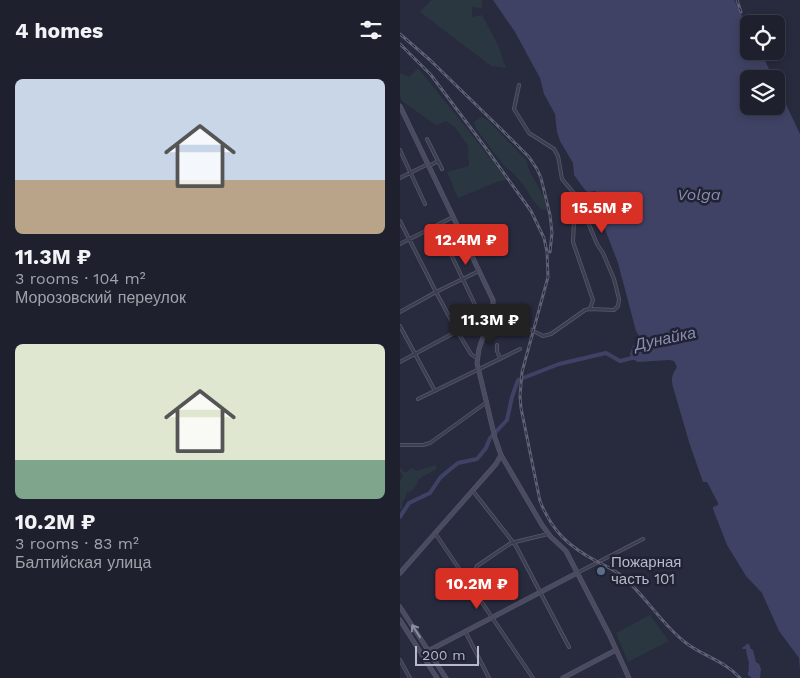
<!DOCTYPE html>
<html lang="en">
<head>
<meta charset="utf-8">
<style>
  :root { --surface:#1e202e; --page:#262836; --text:#f1f3f6; --muted:#a1a3aa; --line:#3c3e4a; --accent:#d93025 }
  body { margin:0; font-family:"Work Sans",sans-serif; background:var(--page); color:var(--text); height:100vh; display:flex; flex-direction:column; font-size:19px; white-space:nowrap }
  * { box-sizing:border-box; margin:0 }
  p { font-size:16px; color:var(--muted) }
  .icon { flex:none; width:28px; height:28px; fill:none; stroke:currentColor; stroke-width:2; stroke-linecap:round; stroke-linejoin:round }
  .map { position:relative; flex:1; overflow:hidden }
  .details { display:flex; flex-direction:column; background:var(--surface); width:400px }
  .details>* { flex:none }
  .tools { position:absolute; left:340px; top:15px; display:grid; gap:10px }
  .tools a { display:grid; place-items:center; width:45px; height:45px; border-radius:8px; background:var(--surface); box-shadow:0 2px 8px #0003,0 0 0 1px var(--line); font-size:25px }
  .scale { position:absolute; left:15px; bottom:12px; width:64px; box-sizing:border-box; padding-left:5px; border:2px solid #b8b9c9; border-top:0; font-size:14px; line-height:18px; white-space:nowrap; color:#b8b9c9; -webkit-text-stroke:4px #212233; paint-order:stroke }
  .price { position:absolute; translate:-50% -42px; padding:0 11px; border-radius:5px; background:var(--accent); color:#fff; font-size:16px; line-height:32px; filter:drop-shadow(0 1px 2px #0008) }
  .price::after { content:''; position:absolute; left:50%; top:30px; width:15px; height:11px; margin-left:-8px; background:inherit; clip-path:polygon(0 0,100% 0,50% 100%) }
  .price.current { background:#222; color:#fff }
  ul { padding:0; list-style:none }
  li { display:grid; align-content:center; gap:10px; height:265px; padding:0 15px }
  li span { display:grid; place-items:center; height:155px; border-radius:8px; color:#555 }
  li>.icon { margin-inline-start:auto }
  span .icon { width:90px; height:90px; fill:#fffc; stroke-width:1 }
  li b { font-size:21px }
  h2 { display:flex; justify-content:space-between; align-items:center; height:60px; padding:0 15px; font-size:21px }
  main { display:flex; flex:1; min-height:0 }
  .map>svg:first-child { display:block }
</style>
</head>
<body>
<main>
<section class="details">
<h2>4 homes<svg class="icon" aria-label="filters" viewBox="0 0 24 24"><path d="M4 7h16M4 17h16"/><circle cx="9" cy="7" r="2"/><circle cx="15" cy="17" r="2"/></svg></h2>
<ul>
<li><span style="background:linear-gradient(#c9d6e8 65%,#b9a48a 0)"><svg class="icon" aria-label="home" viewBox="0 0 24 24"><path d="M3 11l9-7 9 7M6 9v11h12V9"/></svg></span><div><b>11.3M ₽</b><p>3 rooms · 104 m²</p><p>Морозовский переулок</p></div></li>
<li><span style="background:linear-gradient(#dfe7d0 75%,#7fa58c 0)"><svg class="icon" aria-label="home" viewBox="0 0 24 24"><path d="M3 11l9-7 9 7M6 9v11h12V9"/></svg></span><div><b>10.2M ₽</b><p>3 rooms · 83 m²</p><p>Балтийская улица</p></div></li>
</ul>
</section>
<div class="map">
<svg width="400" height="678" viewBox="0 0 400 678">
  <rect width="100%" height="100%" fill="#282a3e"/>
  <!-- green -->
  <path fill="#2b3740" d="M33 0H82V8L72 7V17L82 15 98 45 106 68 91 66 20 12 30 1Z
    M18 68 65 126 107 180 99 181 58 198 47 172 69 166 68 146 55 127 46 121 36 125 3 102 0 96V73L9 77Z
    M81 117 88 120 126 160 130 172 143 195 147 210 141 209 132 199 125 187 113 173 105 167 76 129 74 122Z
    M35 465 37 469C32 472 27 474 22 477 15 482 17 491 6 493V496L2 503V509H0V481L3 476 0 471V468L5 473 12 468 17 471Z
    M250 615 269 641 228 662 216 633Z"/>
  <!-- water -->
  <path fill="#404265" d="M93 0H334L349 29V51H360L374 79H349V106H376V83L400 134V670L399 658 379 631 362 593 346 576 327 545 313 509V507L318 505V503L307 482H303L290 445 273 387C271 378 272 375 277 367L274 361 269 360 238 362 231 358 230 354 233 346 249 344 239 336 236 331 218 263 205 229 190 202V197L196 193V191L188 192 185 190 174 175 173 163 160 141 157 132 155 114 144 94 140 78 115 32Z
    M347 644H349L351 649 353 650 356 662 359 664 361 669 360 678H352L348 675V672L349 671C348 667 349 666 349 662 348 660 346 651 346 649H343L342 648Z"/>
  <g fill="none" stroke-linecap="round" stroke-linejoin="round">
    <!-- river -->
    <path stroke="#404265" stroke-width="4" d="M0 517 9 503 30 493 40 478 48 471 58 463 77 459 86 448 90 438 107 420 112 397 118 380 159 364 206 353 220 361 236 357"/>
    <defs>
      <path id="street" d="M27 139 42 169
        M0 150 25 204
        M29 166 38 161
        M0 178 28 164
        M0 221 36 292 57 331 71 354 75 357H77
        M174 221 173 242 193 300 190 309
        M37 225 78 311 91 312
        M0 244 53 217
        M93 308 107 318 143 336 151 334 185 310 190 309 214 310 218 306 219 299 214 279 203 253 197 244 178 198 162 179 158 156 154 149 129 133 114 109 119 85
        M0 312 36 292 79 271
        M0 326 35 391
        M97 345V351L100 358
        M0 362 91 313
        M18 399 120 349
        M0 445H23L30 443 87 402
        M73 491 116 546 169 647
        M35 533 133 678
        M177 573 243 539
        M66 578 75 570 77 566 111 543 148 534
        M65 631 89 678
        M0 660 10 678"/>
      <path id="secondary" d="M0 106 93 300V308L79 349 77 363 95 438 101 455 142 525 151 537 166 551 209 634 229 678
        M0 573 96 464 101 455
        M0 607 46 678
        M0 620 37 678
        M28 651 177 573
        M163 678 216 650"/>
    </defs>
    <!-- street casing -->
    <use href="#street" stroke="#575869" stroke-width="4"/>
    <!-- secondary casing -->
    <use href="#secondary" stroke="#575869" stroke-width="5"/>
    <!-- street -->
    <use href="#street" stroke="#3c3d4e" stroke-width="2.5"/>
    <!-- secondary -->
    <use href="#secondary" stroke="#4a4b61" stroke-width="4"/>
    <defs>
      <path id="rail" d="M337 0 341 12
        M0 34 30 60 103 131 129 157 137 169 141 178 150 215 152 233 150 252
        M0 44 31 75 85 147 131 211 144 238 147 252 148 277 122 372 120 396 121 408 140 501C152 531 168 546 196 561 205 566 215 570 222 576 246 596 261 624 286 643 303 656 325 661 340 678"/>
    </defs>
    <!-- rail casing -->
    <use href="#rail" stroke="#5e6075" stroke-width="3"/>
    <!-- rail -->
    <use href="#rail" stroke="#212233" stroke-width="1" stroke-dasharray="4" stroke-linecap="butt"/>
  </g>
  <!-- one-way arrows -->
  <defs><path id="oneway-shaft" d="M-6 0H5M1.5-3L5.5 0L1.5 3" fill="none" stroke-width="1.6" stroke-linecap="round" stroke-linejoin="round" transform="scale(1.25)"/></defs>
  <use stroke="#8c8d9f" href="#oneway-shaft" transform="translate(16 631) rotate(-123)"/>
  <!-- markers -->
  <circle fill="#5c6f8a" stroke="#212233" stroke-width="2" cx="201" cy="571" r="5"/>
  <g text-anchor="middle" stroke-width="5" stroke-linejoin="round" paint-order="stroke">
    <!-- poi labels -->
    <g font-size="15" fill="#b8b9c9" stroke="#212233" text-anchor="start">
      <text x="211" y="567">Пожарная<tspan x="211" dy="17">часть 101</tspan></text>
    </g>
    <!-- water labels -->
    <g font-size="16" font-style="italic" fill="#8a8cb2" stroke="#212233">
      <text x="299" y="200">Volga</text>
      <text transform="translate(265 338) rotate(-12)" y="6">Дунайка</text>
    </g>
  </g>
</svg>
<div class="tools">
<a><svg class="icon" aria-label="locate" viewBox="0 0 24 24"><circle cx="12" cy="12" r="6"/><path d="M12 2v4M12 18v4M2 12h4M18 12h4"/></svg></a>
<a><svg class="icon" aria-label="layers" viewBox="0 0 24 24"><path d="M12 4l9 5-9 5-9-5zM3 14l9 5 9-5"/></svg></a>
</div>
<div class="scale">200 m</div>
<b class="price" style="left:202px;top:234px">15.5M ₽</b>
<b class="price" style="left:66px;top:266px">12.4M ₽</b>
<b class="price current" style="left:90px;top:346px">11.3M ₽</b>
<b class="price" style="left:77px;top:610px">10.2M ₽</b>
</div>
</main>
</body>
</html>
